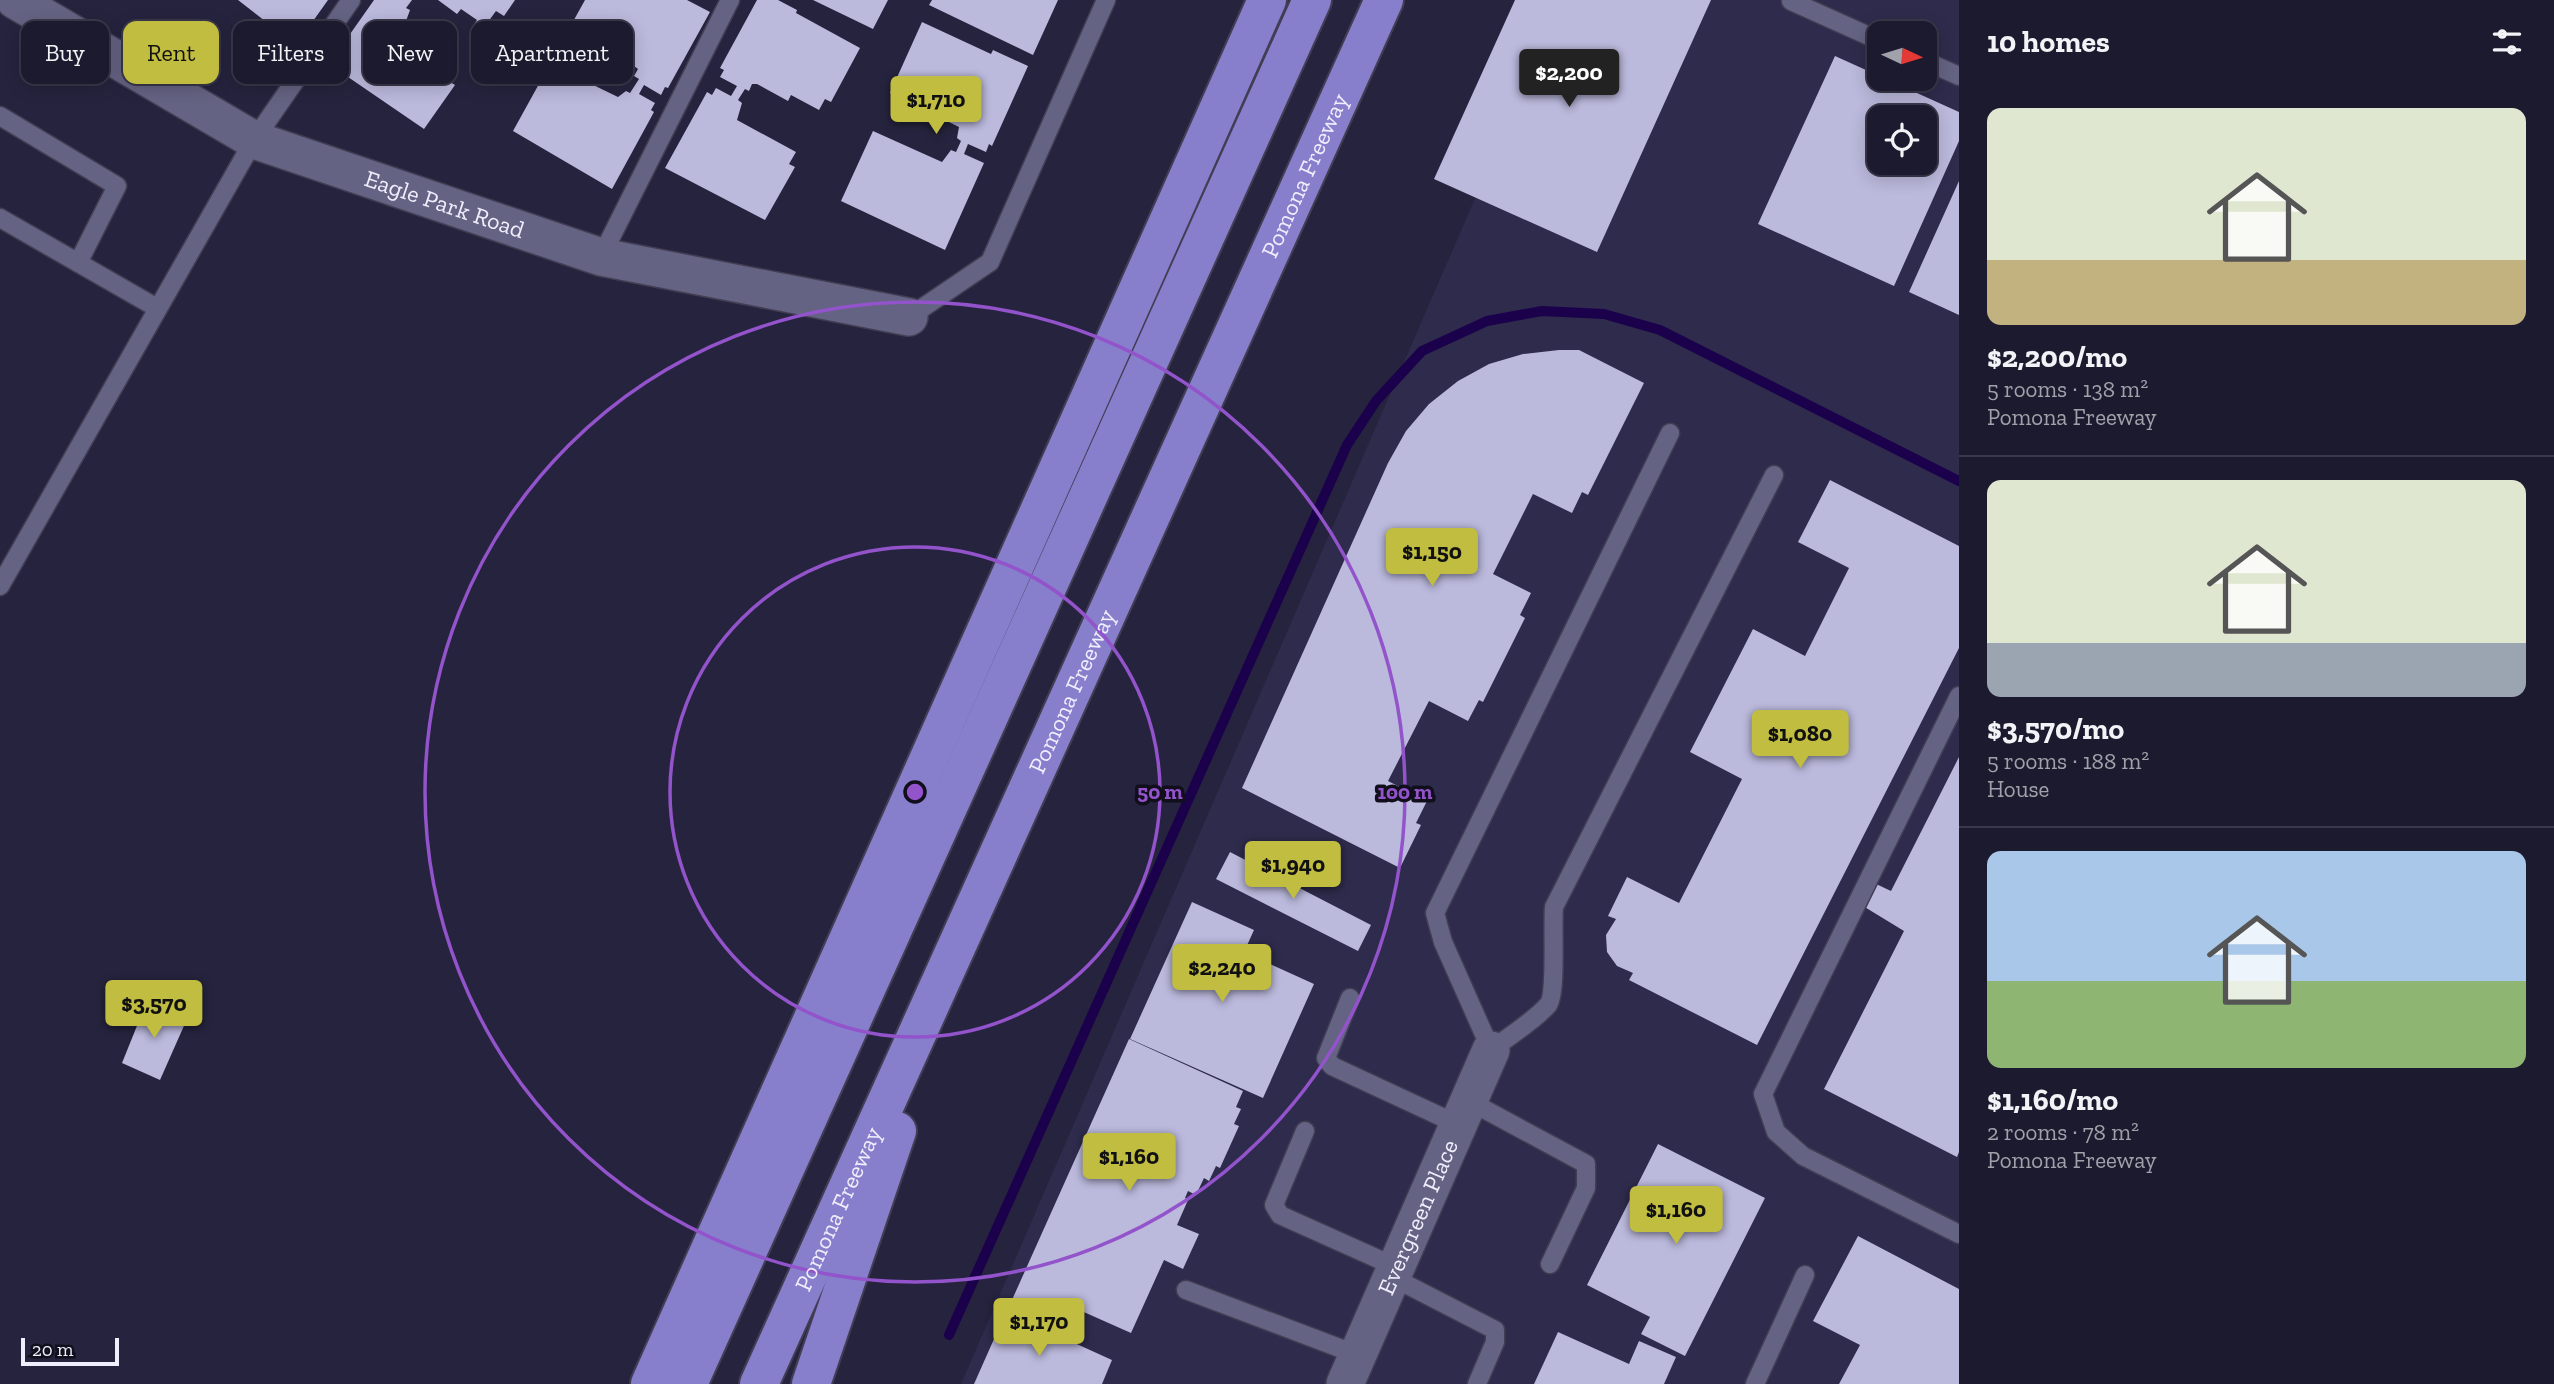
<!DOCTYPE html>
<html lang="en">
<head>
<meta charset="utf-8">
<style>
  :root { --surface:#1c1a2e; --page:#29273a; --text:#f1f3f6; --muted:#a0a1aa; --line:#3a384a; --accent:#c1bd40 }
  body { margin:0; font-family:"Zilla Slab",serif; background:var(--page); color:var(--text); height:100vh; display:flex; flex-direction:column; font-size:26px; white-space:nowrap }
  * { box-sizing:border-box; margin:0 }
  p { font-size:23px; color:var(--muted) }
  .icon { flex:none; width:38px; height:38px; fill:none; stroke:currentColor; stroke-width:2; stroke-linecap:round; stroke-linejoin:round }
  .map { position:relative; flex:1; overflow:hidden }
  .drawer { display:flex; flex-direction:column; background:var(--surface); width:595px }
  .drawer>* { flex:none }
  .guide { position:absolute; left:21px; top:21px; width:665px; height:63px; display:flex; gap:14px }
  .needle { width:46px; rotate:94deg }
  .controls { position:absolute; left:1867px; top:21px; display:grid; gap:14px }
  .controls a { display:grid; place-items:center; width:70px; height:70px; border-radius:14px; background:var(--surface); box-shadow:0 4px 18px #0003,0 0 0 2px var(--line); font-size:35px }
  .scale { position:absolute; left:21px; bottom:18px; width:98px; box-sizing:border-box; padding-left:7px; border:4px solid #eeeefc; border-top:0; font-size:19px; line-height:24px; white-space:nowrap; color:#eeeefc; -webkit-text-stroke:5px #100f1b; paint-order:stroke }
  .price { position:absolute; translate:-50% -60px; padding:0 16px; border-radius:7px; background:var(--accent); color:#111; font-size:23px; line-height:46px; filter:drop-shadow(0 2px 4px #0008) }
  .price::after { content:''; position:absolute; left:50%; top:42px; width:21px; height:16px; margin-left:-10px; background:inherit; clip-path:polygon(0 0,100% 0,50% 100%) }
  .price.active { background:#222; color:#fff }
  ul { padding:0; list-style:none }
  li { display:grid; align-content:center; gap:14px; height:371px; padding:0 28px }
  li+li { border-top:2px solid var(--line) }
  li span { display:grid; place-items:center; height:217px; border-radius:14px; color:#555 }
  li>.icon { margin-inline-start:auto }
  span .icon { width:126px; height:126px; fill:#fffc; stroke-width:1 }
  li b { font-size:30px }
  h2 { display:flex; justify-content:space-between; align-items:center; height:84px; padding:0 28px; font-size:30px }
  .pill { padding:0 24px; border-radius:14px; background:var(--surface); box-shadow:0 4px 18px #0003,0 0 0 2px var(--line); font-size:24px; line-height:63px }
  .pill.active { background:var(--accent); color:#111 }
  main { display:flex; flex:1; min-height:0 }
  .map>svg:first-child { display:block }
</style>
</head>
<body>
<main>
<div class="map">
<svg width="1959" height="1384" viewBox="0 0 1959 1384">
  <rect width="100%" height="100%" fill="#26233e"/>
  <!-- built -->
  <path fill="#2e2b4c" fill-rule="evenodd" d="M1561 0H1959V1384H961ZM1880 33H1925V79H1880ZM1880 117H1925V163H1880Z"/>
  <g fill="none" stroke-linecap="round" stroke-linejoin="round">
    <!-- stream -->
    <path stroke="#1b014b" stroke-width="10" d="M949 1335 1347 445 1376 401 1422 351 1487 321 1542 311 1604 314 1660 330 1959 481"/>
  </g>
  <!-- building -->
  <path fill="#bbb9dc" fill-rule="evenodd" d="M238 0H328L296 45Z
    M374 0H412L406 8 410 10 406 21 436 42 432 46 458 65 447 80 455 85 424 129 329 64Z
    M438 0H515L504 16 496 11 482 30 474 24 477 20 461 9 457 14Z
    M585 0H687L710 12 668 88 665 87 661 95 644 85 639 94 655 103 651 110 654 112 612 189 513 131 550 64 618 97 626 91 630 93 639 79 634 76 638 69 634 66 570 27Z
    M757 0H778L797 10 796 13 860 48 831 102 825 99 819 110 791 95 788 101 757 84H752L749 91 745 89 738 100 742 103 737 120 796 152 789 164 795 167 765 220 665 168 707 92 712 95 716 88 731 96 737 86 720 77 724 70 720 68Z
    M813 0H888L873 29Z
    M932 0H1058L1033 55 929 5Z
    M1515 0H1711L1597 252 1434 179Z
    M922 22 991 54 993 50 1028 66 992 146 989 144 986 152 968 144 964 154 984 163 945 250 841 201 873 131 942 162 951 150 956 152 961 141 957 138 959 127 890 93Z
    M1835 56 1959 112V141L1894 286 1758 224ZM1880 117H1925V163H1880Z
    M1959 181V315L1909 292Z
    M1559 350H1579L1644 383 1588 495 1582 492 1572 513 1533 494 1493 574 1531 593 1520 615 1525 618 1483 702 1479 700 1468 721 1429 701 1388 781 1427 801 1416 823 1421 825 1400 868 1242 788 1388 463 1406 431 1429 404 1458 381 1489 364 1523 354Z
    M1830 480 1959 546V648L1757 1045 1629 980 1633 973 1617 966 1607 952 1606 935 1616 919 1608 916 1627 877 1679 903 1742 779 1690 752 1753 629 1805 656 1849 568 1798 542Z
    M1959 757V1152L1957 1157 1824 1089 1904 931 1863 906 1874 883 1891 891Z
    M1230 852 1371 925 1358 951 1216 879Z
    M1192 902 1254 930 1244 952 1314 984 1263 1098 1130 1039Z
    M147 1001 187 1019 160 1080 122 1063Z
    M1129 1039 1243 1091 1236 1107 1241 1109 1234 1124 1239 1126 1220 1168 1216 1166 1209 1181 1204 1178 1196 1195 1188 1191 1185 1198 1188 1200 1177 1225 1199 1234 1183 1269 1164 1260 1131 1333 1077 1309 1064 1336 1007 1311Z
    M1658 1144 1765 1198 1685 1356 1641 1334 1650 1317 1587 1285Z
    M1858 1236 1959 1289V1384H1839L1860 1345 1813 1321Z
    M1006 1312 1112 1360 1102 1384H974Z
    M1558 1332 1629 1364 1639 1341 1676 1357 1664 1384H1534Z"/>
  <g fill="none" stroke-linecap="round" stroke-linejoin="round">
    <defs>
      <path id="service" d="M1791 1 1880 41
        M1925 61 1959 76
        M0 116 117 186 78 263
        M0 218 157 308
        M601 257 730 0
        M909 317 990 262 1106 0
        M1670 433 1435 913 1443 942 1491 1050C1509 1036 1533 1022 1548 1005 1557 994 1552 926 1554 907L1774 475
        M0 586 254 140 351 0
        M1959 696 1763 1094 1776 1132 1803 1156 1959 1234
        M1350 998 1326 1058 1332 1066 1459 1125
        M1469 1101 1586 1164V1188L1550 1264
        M1305 1131 1274 1205 1280 1215 1396 1267
        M1392 1277 1495 1330V1342L1477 1384
        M1186 1290 1358 1355
        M1755 1384 1805 1275"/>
      <g id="minor">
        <path id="s1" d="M15 0 254 140 601 257 909 317"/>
        <path id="s2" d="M1345 1384 1491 1050"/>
      </g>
      <g id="motorway">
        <path d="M650 1384 1267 0"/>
        <path d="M688 1384 1312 0"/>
        <path id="s3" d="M759 1384 1384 0"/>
        <path d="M811 1384 897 1131"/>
      </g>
    </defs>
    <!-- service casing -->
    <use href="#service" stroke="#413e54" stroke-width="21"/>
    <!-- minor casing -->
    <use href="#minor" stroke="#413e54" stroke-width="40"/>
    <!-- motorway casing -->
    <use href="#motorway" stroke="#413e54" stroke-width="42"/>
    <!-- service -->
    <use href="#service" stroke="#656383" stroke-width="18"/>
    <!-- minor -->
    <use href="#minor" stroke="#656383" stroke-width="37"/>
    <!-- motorway -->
    <use href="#motorway" stroke="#877ecc" stroke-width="38"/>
  </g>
  <!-- distance rings -->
  <g fill="none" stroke="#9253cb" stroke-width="3.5">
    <circle cx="915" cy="792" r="245"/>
    <circle cx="915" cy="792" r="490"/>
  </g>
  <g text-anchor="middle" stroke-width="7" stroke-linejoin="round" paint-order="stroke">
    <!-- street labels -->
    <g font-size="24" fill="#eeeefc" stroke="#100f1b">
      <text dy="8" stroke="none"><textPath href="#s3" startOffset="1326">Pomona Freeway</textPath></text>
      <text dy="8" stroke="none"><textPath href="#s1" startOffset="478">Eagle Park Road</textPath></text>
      <text dy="8" stroke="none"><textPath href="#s3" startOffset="760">Pomona Freeway</textPath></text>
      <text dy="8" stroke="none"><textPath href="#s3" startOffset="192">Pomona Freeway</textPath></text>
      <text dy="8" stroke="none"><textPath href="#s2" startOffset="182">Evergreen Place</textPath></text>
    </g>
  </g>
  <circle cx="915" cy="792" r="10" fill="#9253cb" stroke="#100f1b" stroke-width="3.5"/>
  <g font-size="21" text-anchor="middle" font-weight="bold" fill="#9253cb" stroke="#100f1b" stroke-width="7" stroke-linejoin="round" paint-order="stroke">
    <text x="1160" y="799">50 m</text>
    <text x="1405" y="799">100 m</text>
  </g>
</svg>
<div class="controls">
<a><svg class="needle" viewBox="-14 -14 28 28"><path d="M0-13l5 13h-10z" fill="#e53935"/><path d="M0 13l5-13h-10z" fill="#a0a1aa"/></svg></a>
<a><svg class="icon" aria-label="locate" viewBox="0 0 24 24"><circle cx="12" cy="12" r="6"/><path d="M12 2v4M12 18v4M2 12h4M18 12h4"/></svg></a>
</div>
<div class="scale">20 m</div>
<b class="price active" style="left:1569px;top:109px">$2,200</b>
<b class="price" style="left:936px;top:136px">$1,710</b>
<b class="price" style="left:1432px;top:588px">$1,150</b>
<b class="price" style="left:1800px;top:770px">$1,080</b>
<b class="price" style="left:1293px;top:901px">$1,940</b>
<b class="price" style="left:1222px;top:1004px">$2,240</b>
<b class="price" style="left:154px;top:1040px">$3,570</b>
<b class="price" style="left:1129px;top:1193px">$1,160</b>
<b class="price" style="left:1676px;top:1246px">$1,160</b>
<b class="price" style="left:1039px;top:1358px">$1,170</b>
<div class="guide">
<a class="pill">Buy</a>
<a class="pill active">Rent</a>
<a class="pill">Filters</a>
<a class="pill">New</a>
<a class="pill">Apartment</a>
</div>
</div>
<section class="drawer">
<h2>10 homes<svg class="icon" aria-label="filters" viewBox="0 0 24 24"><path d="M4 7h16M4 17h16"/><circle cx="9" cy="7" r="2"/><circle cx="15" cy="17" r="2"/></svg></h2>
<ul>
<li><span style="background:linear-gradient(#dfe7d0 70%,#c2b280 0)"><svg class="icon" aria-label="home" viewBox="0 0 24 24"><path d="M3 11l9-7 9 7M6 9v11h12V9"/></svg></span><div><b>$2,200/mo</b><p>5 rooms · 138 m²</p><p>Pomona Freeway</p></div></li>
<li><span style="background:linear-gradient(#dfe7d0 75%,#9aa5b1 0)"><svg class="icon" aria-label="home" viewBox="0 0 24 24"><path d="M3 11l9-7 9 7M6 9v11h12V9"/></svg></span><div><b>$3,570/mo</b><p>5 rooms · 188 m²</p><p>House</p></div></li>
<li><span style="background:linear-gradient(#a9c7e8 60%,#8fb573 0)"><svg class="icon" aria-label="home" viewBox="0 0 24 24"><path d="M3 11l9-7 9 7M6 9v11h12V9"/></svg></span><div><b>$1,160/mo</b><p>2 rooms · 78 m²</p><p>Pomona Freeway</p></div></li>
</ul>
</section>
</main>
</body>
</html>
